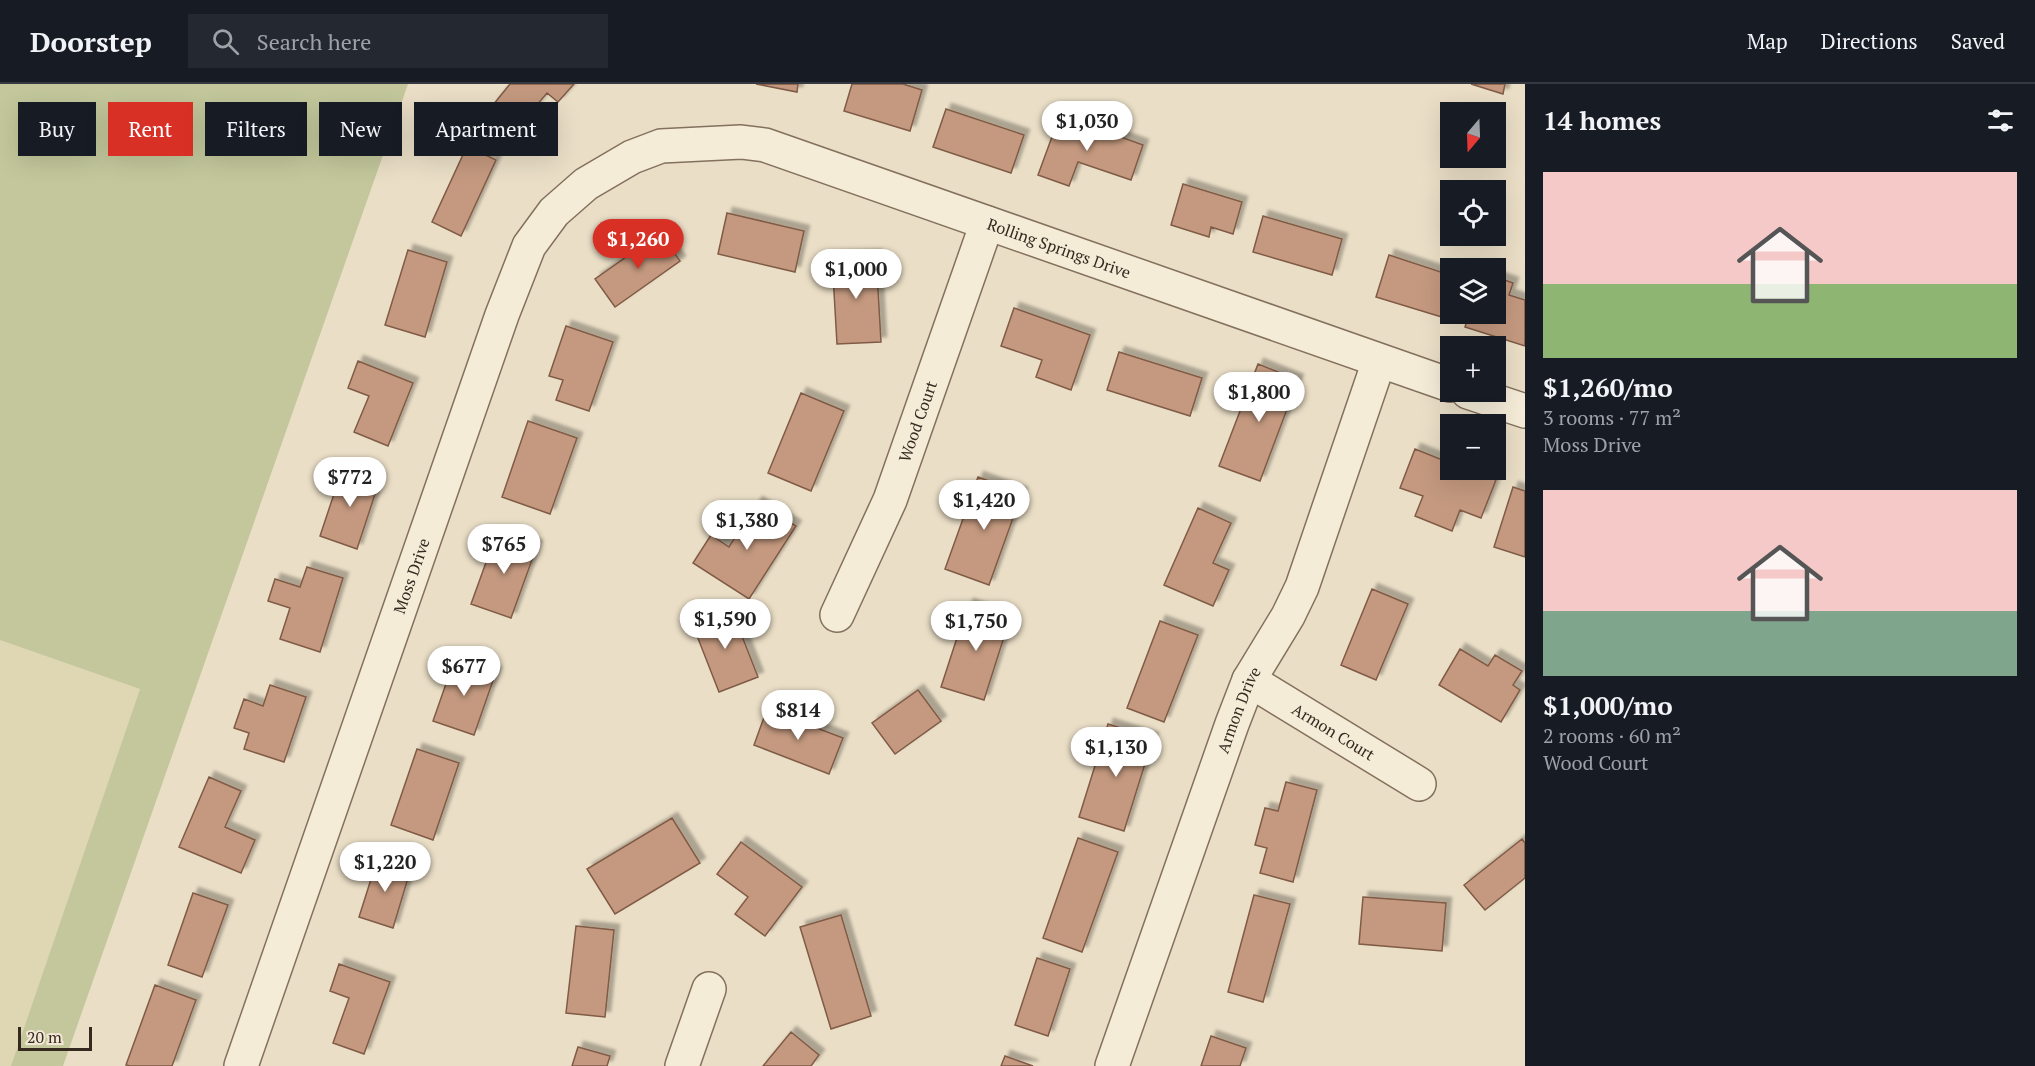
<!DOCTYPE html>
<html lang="en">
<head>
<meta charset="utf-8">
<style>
  :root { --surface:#171b24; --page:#242831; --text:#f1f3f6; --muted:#9ea1a6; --line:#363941; --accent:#d93025 }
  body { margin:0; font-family:"PT Serif",serif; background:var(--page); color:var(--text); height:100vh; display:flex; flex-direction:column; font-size:22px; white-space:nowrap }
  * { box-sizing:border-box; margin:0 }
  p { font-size:20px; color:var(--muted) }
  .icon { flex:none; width:33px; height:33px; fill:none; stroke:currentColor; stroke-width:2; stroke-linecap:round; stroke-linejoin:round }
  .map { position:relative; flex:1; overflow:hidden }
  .drawer { display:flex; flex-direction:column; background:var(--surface); width:510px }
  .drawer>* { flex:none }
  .top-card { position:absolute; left:18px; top:18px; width:570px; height:54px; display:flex; gap:12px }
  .needle { width:39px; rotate:199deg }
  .controls { position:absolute; left:1440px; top:18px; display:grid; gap:12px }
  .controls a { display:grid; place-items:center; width:66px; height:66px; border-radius:0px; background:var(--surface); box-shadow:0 6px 24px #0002; font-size:30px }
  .scale { position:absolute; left:18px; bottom:15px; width:74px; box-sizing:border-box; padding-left:6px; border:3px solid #352920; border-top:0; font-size:16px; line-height:21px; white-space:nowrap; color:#352920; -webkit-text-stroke:4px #f2e8d5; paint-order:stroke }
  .price { position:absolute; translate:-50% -51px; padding:0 14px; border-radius:21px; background:#fff; color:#222; font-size:20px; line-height:39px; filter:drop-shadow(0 2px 3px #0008) }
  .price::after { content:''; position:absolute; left:50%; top:36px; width:18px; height:14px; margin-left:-9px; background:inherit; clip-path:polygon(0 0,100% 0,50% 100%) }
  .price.on { background:var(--accent); color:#fff }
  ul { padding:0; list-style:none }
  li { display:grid; align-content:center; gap:12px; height:318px; padding:0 18px }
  li span { display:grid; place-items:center; height:186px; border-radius:0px; color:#555 }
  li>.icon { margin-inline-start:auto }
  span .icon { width:108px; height:108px; fill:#fffc; stroke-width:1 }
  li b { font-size:26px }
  h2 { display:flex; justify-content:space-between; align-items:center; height:72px; padding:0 18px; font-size:26px }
  .tag { padding:0 21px; border-radius:0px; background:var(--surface); box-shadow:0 6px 24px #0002; font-size:21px; line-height:54px }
  .tag.on { background:var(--accent); color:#fff }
  header { display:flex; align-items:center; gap:36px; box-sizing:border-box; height:84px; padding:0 30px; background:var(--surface); border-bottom:2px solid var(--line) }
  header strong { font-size:28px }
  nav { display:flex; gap:33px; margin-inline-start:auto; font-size:21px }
  .search { width:420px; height:54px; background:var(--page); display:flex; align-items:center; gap:15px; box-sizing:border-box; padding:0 21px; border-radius:0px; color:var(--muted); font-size:22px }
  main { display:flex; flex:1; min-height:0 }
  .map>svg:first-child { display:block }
</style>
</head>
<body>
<header>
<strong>Doorstep</strong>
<div class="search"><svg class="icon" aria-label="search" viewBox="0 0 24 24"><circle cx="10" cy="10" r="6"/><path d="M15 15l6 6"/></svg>Search here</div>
<nav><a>Map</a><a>Directions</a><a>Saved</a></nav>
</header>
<main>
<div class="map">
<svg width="1525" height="982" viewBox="0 0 1525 982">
  <defs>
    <filter id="shadow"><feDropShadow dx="5.5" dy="-5.5" stdDeviation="1.5" flood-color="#0004"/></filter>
  </defs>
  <rect width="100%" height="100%" fill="#eadec6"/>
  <!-- farmland -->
  <path fill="#dfd6b4" d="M0 556 140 605 11 982H0Z"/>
  <!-- green -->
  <path fill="#c3c79b" d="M0 0H408L63 982H11L140 605 0 556Z"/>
  <!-- building -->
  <path fill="#c4997f" stroke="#805b46" stroke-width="1.5" filter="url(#shadow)" d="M510 0H574L558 18 547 9 519 42 493 21Z
    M756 0H798L797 8Z
    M852 0H903L922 6 910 47 844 27Z
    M1471 0H1505L1503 10Z
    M946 25 1024 51 1011 89 933 63Z
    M1060 31 1143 61 1131 96 1078 78 1069 102 1038 91Z
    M467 62 496 76 461 152 432 138Z
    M1183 100 1242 118 1233 150 1211 143 1209 153 1171 141Z
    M727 129 804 147 795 188 718 170Z
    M1263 132 1342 155 1332 191 1253 168Z
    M660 149 680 177 615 223 595 195Z
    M408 166 447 178 425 253 385 241Z
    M876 171 881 258 837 260 832 173Z
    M1389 171 1450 191V218L1445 234 1376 213Z
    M1496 193 1513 199 1509 211 1525 216V262L1465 243 1469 230H1496Z
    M1014 224 1090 251 1071 306 1036 293 1042 276 1001 262Z
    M566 242 613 258 589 327 556 316 563 296 549 292Z
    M1119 268 1202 294 1190 332 1107 306Z
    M358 277 413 299 388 362 354 348 369 312 348 304Z
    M1258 280 1298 296 1260 397 1219 382Z
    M801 309 844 327 811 407 768 389Z
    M528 337 577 354 550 430 502 413Z
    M1415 365 1450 379V386H1468L1496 396 1481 434 1460 426 1452 447 1415 432 1423 412 1400 404Z
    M343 383 380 395 357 465 320 452Z
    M978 393 1022 409 989 501 945 485Z
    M1513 403 1525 407V473L1494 463Z
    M757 418 796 442 749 515 693 479 711 451 729 463Z
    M1198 424 1231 439 1213 479 1229 486 1213 522 1164 501Z
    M497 448 537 462 511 534 471 520Z
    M307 483 343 494 320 568 280 555 290 524 268 517 275 495 300 503Z
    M1372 505 1408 520 1376 596 1341 581Z
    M968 520 1010 534 984 616 941 603Z
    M731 524 758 593 719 608 692 539Z
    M1160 537 1198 551 1164 638 1127 624Z
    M1460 565 1488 582 1495 571 1522 587 1513 601 1520 606 1501 638 1439 601Z
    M455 574 496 588 474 651 433 637Z
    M270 601 306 613 284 678 244 665 249 649 234 644 244 615 263 622Z
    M918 606 941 637 895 670 872 639Z
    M767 625 843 654 829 690 754 661Z
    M1108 640 1153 654 1124 747 1079 733Z
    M417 665 459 679 433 756 391 741Z
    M209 693 241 707 225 743 255 756 241 789 179 763Z
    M1286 698 1317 706 1293 798 1260 789 1267 764 1255 761 1265 724 1278 727Z
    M672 734 700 779 615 830 587 785Z
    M1078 754 1118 768 1082 868 1043 854Z
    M1522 755 1525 759V794L1485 826 1464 801Z
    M741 758 802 803 765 852 735 830 748 813 717 790Z
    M378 773 411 784 393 844 359 833Z
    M193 809 228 821 202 893 168 881Z
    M1254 811 1290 820 1263 918 1228 908Z
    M1363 813 1446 819 1442 867 1359 860Z
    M841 831 871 932 831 945 800 843Z
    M576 842 614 846 605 933 566 929Z
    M1037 874 1070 885 1048 952 1015 941Z
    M339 880 390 898 364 970 333 959 349 914 330 907Z
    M155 901 196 916 172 982H130L126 981Z
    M791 948 819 971 811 982H763Z
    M1211 952 1246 964 1240 982H1201Z
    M578 963 610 972 607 982H572Z
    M1005 972 1033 982H1001Z"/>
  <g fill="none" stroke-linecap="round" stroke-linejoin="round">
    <defs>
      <g id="minor">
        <path d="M1468 308 1525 327"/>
        <path id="s1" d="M837 531 890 416 987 139"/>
        <path id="s2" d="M1249 596 1419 700"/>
        <path id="s3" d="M241 982 502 231 529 162 554 128 586 100 632 73 661 62 741 58 765 61 1450 301"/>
        <path d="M682 982 709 905"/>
        <path id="s4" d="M1112 982 1232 640 1249 596 1288 532 1302 503 1379 277"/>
      </g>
    </defs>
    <!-- minor casing -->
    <use href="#minor" stroke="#83705d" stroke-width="36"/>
    <!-- minor -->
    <use href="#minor" stroke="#f5ecd8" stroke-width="33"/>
  </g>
  <g text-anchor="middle" stroke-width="4.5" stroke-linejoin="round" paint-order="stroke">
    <!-- street labels -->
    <g font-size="16" fill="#352920" stroke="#f2e8d5">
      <text dy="6" stroke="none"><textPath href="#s3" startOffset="1454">Rolling Springs Drive</textPath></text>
      <text dy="6" stroke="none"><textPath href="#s1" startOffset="210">Wood Court</textPath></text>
      <text dy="6" stroke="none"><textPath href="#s3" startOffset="519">Moss Drive</textPath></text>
      <text dy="6" stroke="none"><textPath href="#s4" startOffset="378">Armon Drive</textPath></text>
      <text dy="6" stroke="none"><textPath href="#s2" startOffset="99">Armon Court</textPath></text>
    </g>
  </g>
</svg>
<div class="controls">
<a><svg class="needle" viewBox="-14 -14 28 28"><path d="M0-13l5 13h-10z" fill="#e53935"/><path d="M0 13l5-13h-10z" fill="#9ea1a6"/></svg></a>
<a><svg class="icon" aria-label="locate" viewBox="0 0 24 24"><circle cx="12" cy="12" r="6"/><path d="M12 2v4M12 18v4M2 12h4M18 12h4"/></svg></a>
<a><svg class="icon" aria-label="layers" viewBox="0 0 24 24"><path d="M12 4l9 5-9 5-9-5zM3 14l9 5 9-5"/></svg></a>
<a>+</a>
<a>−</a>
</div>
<div class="scale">20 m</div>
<b class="price" style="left:1087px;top:68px">$1,030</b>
<b class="price on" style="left:638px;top:186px">$1,260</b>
<b class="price" style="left:856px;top:216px">$1,000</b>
<b class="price" style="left:1259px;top:339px">$1,800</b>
<b class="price" style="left:350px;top:424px">$772</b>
<b class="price" style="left:984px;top:447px">$1,420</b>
<b class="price" style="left:747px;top:467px">$1,380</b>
<b class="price" style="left:504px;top:491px">$765</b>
<b class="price" style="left:725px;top:566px">$1,590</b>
<b class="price" style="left:976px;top:568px">$1,750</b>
<b class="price" style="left:464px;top:613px">$677</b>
<b class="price" style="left:798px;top:657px">$814</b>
<b class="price" style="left:1116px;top:694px">$1,130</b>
<b class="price" style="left:385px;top:809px">$1,220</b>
<div class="top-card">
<a class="tag">Buy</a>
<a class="tag on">Rent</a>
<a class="tag">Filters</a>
<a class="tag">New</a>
<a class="tag">Apartment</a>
</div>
</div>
<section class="drawer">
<h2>14 homes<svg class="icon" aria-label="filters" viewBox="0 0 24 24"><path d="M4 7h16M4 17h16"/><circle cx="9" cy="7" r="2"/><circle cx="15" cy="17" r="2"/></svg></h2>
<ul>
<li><span style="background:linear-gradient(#f6c9c9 60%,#8fb573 0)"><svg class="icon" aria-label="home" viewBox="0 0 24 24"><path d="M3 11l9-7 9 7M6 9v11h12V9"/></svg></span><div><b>$1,260/mo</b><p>3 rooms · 77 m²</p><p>Moss Drive</p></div></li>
<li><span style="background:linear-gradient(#f6c9c9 65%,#7fa58c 0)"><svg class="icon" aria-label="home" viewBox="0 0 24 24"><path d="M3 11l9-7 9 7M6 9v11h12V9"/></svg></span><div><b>$1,000/mo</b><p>2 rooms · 60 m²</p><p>Wood Court</p></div></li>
</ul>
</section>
</main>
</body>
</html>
